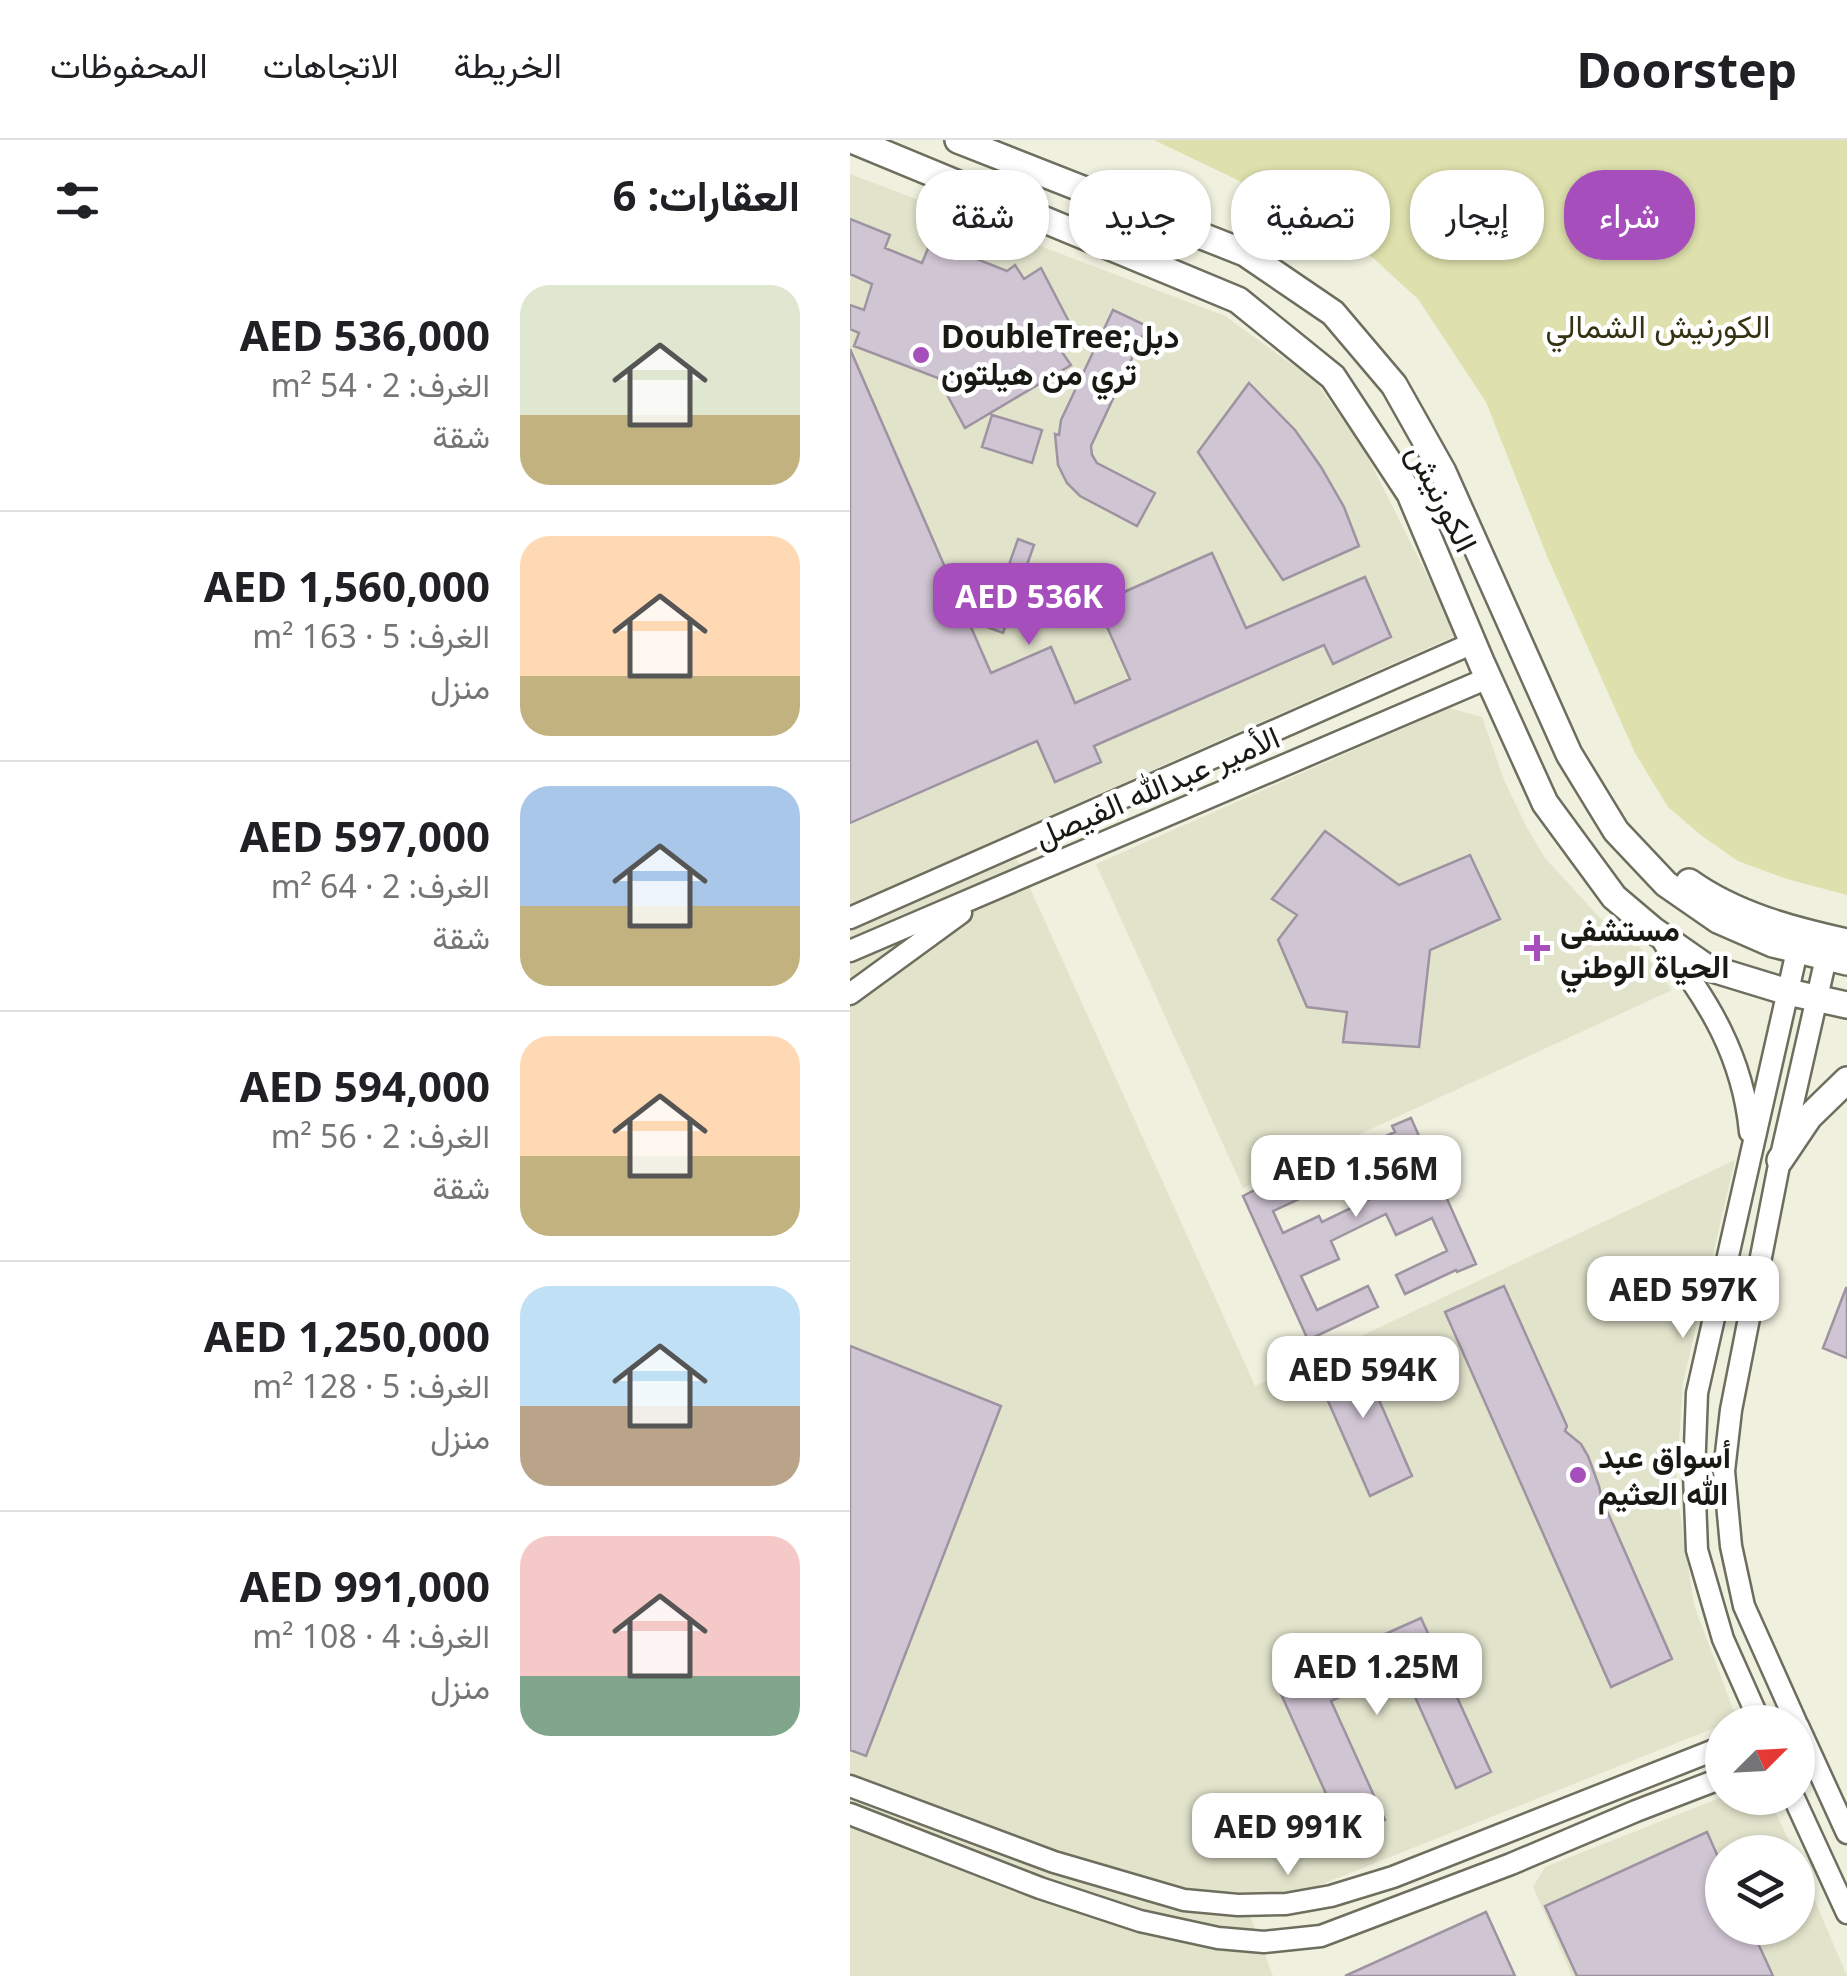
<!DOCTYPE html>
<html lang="ar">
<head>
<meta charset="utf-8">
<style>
  :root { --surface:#fff; --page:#f2f2f2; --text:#202124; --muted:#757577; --line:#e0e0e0; --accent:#a54ebc }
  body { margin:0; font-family:"Noto Sans",Vazirmatn,sans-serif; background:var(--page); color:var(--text); direction:rtl; height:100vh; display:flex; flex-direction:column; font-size:38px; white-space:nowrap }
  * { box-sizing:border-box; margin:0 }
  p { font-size:32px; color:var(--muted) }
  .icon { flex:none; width:55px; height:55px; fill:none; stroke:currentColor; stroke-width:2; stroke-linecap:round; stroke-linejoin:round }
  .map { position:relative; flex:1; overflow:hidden; direction:ltr }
  .side { display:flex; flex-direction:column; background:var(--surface); width:850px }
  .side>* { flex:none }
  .hud { position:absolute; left:30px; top:30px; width:815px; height:90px; direction:rtl; display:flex; gap:20px }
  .needle { width:65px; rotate:66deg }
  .buttons { position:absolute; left:855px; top:1565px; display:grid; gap:20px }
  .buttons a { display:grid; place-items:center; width:110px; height:110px; border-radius:50%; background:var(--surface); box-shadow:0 2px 8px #0004; font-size:50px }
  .price { position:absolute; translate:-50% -85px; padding:0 22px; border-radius:20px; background:#fff; color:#222; font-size:32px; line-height:65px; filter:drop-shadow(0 2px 5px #0008) }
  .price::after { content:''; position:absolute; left:50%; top:60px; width:30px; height:22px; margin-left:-15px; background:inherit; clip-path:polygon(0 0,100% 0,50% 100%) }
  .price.selected { background:var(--accent); color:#fff }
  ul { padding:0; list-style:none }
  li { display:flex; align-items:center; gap:30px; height:250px; padding:0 50px }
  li+li { border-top:2px solid var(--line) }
  li span { display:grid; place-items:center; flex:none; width:280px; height:200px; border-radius:30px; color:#555 }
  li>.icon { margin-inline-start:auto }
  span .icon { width:120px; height:120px; fill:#fffc; stroke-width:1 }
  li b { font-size:42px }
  h2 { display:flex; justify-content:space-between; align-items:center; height:120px; padding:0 50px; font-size:42px }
  .tag { padding:0 35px; border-radius:40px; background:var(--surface); box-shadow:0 2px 8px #0004; font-size:35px; line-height:90px }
  .tag.selected { background:var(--accent); color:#fff }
  header { display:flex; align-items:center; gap:60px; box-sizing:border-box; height:140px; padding:0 50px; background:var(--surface); border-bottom:2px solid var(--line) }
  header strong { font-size:48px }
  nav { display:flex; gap:55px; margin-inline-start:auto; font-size:35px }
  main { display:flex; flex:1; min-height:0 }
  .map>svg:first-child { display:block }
</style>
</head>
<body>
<header>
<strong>Doorstep</strong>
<nav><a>الخريطة</a><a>الاتجاهات</a><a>المحفوظات</a></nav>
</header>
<main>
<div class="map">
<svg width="997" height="1836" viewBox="0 0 997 1836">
  <rect width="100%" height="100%" fill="#eff0de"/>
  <!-- built -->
  <path fill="#e2e3cb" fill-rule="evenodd" d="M0 34 375 176 465 241 513 308 607 495 156 695 405 1246 885 1020 833 1243 826 1346 844 1465 887 1580 872 1582V1585L399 1773 423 1836H0Z
    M599 568 632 577 654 640 676 686 695 718 763 792 789 806 822 850 393 1048 246 724ZM475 691 549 745 620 716 580 810 569 907 493 902 497 872 457 867 428 801 447 775 423 758Z
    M872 1657 919 1658 944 1712H872V1788H948V1721L997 1836H722L683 1747 695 1727Z"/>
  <!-- green -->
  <path fill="#dee0ad" d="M304 0H997V755L937 739 888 721 852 696 818 667 785 613 697 416 636 262 568 159 522 117 467 78Z"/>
  <!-- building -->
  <path fill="#d0c5d3" stroke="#9e93a1" stroke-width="2.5" fill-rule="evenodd" d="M0 79 40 95 35 108 72 123 81 101 157 131 165 125 174 139 191 128 229 201 212 212 221 225 115 288 88 238 4 206 9 193 0 189V165L14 170 22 144 0 134Z
    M263 170 297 186 241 306 242 315 247 323 305 353 287 386 230 356 217 343 208 325 205 294 209 295 211 280Z
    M0 209 141 533 201 507 225 563 280 539 247 464 362 413 396 488 515 437 541 497 483 524 474 505 244 606 251 622 205 642 187 601 0 683Z
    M399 243 445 290 471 327 494 367 509 406 433 440 348 312Z
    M142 275 192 290 182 323 132 307Z
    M168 399 184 405 153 493 137 487Z
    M475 691 549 745 620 715 650 779 580 810 569 907 493 902 497 872 457 867 428 800 447 775 422 759Z
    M561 978 626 1124 607 1132 606 1130 555 1154 546 1135 597 1111 582 1078 546 1095 536 1074 481 1101 489 1119 451 1136 467 1170 518 1146 528 1167 458 1200 393 1056 411 1047 414 1052 545 992 542 986ZM554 1010 565 1034 526 1052 528 1055 472 1082 469 1076 433 1093 423 1071Z
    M654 1146 717 1286 715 1291 731 1304 738 1316 749 1346 755 1375 758 1373 822 1519 761 1547 595 1172Z
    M996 1148H997V1218L973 1208Z
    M0 1206 151 1266 16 1616 0 1610Z
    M506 1207 562 1336 520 1356 463 1227Z
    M571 1478 641 1632 606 1648 552 1528 481 1561 535 1680 496 1698 426 1543Z
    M857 1692 872 1726V1788H901L923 1836H727L695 1766Z
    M636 1772 665 1836H495Z"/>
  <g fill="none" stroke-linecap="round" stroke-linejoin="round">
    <defs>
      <path id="minor" d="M0 778 623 503
        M814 803C859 861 893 917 900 992
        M0 811 638 538
        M0 854 111 773
        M910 1582 873 1499 847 1410 844 1334 847 1253 947 811
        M946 1582 894 1466 881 1406 874 1331 881 1270 930 1020 976 818
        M948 1586 997 1693
        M0 1646 204 1722 334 1760 388 1765 436 1764 481 1756 543 1737 872 1607
        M944 1658 997 1773
        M0 1674 190 1748 290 1781 368 1798 414 1802 471 1796 661 1724 786 1671 872 1638"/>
      <path id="major" d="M2 0 388 160 483 237 560 354 632 524 695 663 764 757 803 790 856 827 938 852 997 865
        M108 0 395 113 483 173 544 245 593 332 719 614 766 691 816 744 868 780 923 804 997 822
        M839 742C885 775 942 790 997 802
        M930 1020 959 977 997 940"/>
    </defs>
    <!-- minor casing -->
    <use href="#minor" stroke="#6d6e5e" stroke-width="25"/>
    <!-- major casing -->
    <use href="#major" stroke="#6d6e5e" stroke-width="30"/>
    <!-- minor -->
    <use href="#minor" stroke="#fff" stroke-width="20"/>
    <!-- major -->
    <use href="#major" stroke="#fff" stroke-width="25"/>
  </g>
  <!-- markers -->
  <g fill="#a54ebc" stroke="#fff" stroke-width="4">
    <circle cx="71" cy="215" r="10"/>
    <path d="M682 793h10v10h10v10h-10v10h-10v-10h-10v-10h10z"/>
    <circle cx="728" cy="1335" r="10"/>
  </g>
  <g text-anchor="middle" stroke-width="9" stroke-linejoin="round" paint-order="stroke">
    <!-- park labels -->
    <g font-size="32" fill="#343413" stroke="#fff">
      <text x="808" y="198">الكورنيش الشمالي</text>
    </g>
    <!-- poi labels -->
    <g font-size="32" font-weight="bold" fill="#1a1a14" stroke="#fff" text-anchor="start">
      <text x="91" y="208">DoubleTree;دبل<tspan x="91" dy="37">تري من هيلتون</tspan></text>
      <text x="710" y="801">مستشفى<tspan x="710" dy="37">الحياة الوطني</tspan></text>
      <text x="748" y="1328">أسواق عبد<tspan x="748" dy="37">الله العثيم</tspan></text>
    </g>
    <!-- street labels -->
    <g font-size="32" fill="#1a1a14" stroke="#fff">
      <text transform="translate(592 358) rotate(63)" y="11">الكورنيش</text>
      <text transform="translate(307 647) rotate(-23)" y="11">الأمير عبدالله الفيصل</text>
    </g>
  </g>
</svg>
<div class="buttons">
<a><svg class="needle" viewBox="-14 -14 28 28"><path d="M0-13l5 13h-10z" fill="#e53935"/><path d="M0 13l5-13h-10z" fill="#757577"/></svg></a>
<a><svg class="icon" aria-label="layers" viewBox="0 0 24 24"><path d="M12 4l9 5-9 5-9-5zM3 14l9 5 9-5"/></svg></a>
</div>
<b class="price selected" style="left:179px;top:508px">AED 536K</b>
<b class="price" style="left:506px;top:1080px">AED 1.56M</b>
<b class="price" style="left:833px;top:1201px">AED 597K</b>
<b class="price" style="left:513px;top:1281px">AED 594K</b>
<b class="price" style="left:527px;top:1578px">AED 1.25M</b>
<b class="price" style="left:438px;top:1738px">AED 991K</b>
<div class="hud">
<a class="tag selected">شراء</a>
<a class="tag">إيجار</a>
<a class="tag">تصفية</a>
<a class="tag">جديد</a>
<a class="tag">شقة</a>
</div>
</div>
<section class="side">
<h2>العقارات: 6<svg class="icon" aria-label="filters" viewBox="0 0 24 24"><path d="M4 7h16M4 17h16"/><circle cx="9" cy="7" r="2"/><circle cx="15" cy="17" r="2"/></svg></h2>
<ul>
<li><span style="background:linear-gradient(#dfe7d0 65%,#c2b280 0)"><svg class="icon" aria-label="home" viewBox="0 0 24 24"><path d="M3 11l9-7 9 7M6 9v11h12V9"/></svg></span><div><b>AED 536,000</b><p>الغرف: 2 · 54 m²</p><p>شقة</p></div></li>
<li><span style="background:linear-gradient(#ffd9b3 70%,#c2b280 0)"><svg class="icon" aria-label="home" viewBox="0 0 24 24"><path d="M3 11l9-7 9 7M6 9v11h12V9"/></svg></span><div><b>AED 1,560,000</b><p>الغرف: 5 · 163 m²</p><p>منزل</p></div></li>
<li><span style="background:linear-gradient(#a9c7e8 60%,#c2b280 0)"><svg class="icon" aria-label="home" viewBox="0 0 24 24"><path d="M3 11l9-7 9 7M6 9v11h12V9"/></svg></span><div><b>AED 597,000</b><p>الغرف: 2 · 64 m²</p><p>شقة</p></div></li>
<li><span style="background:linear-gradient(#ffd9b3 60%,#c2b280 0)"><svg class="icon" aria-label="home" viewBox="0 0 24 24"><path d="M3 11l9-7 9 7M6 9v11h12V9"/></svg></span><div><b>AED 594,000</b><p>الغرف: 2 · 56 m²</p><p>شقة</p></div></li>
<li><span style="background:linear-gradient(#bfe0f5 60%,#b9a48a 0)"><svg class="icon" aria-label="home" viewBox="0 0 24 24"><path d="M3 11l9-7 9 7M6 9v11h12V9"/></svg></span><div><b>AED 1,250,000</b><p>الغرف: 5 · 128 m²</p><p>منزل</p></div></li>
<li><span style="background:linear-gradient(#f6c9c9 70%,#7fa58c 0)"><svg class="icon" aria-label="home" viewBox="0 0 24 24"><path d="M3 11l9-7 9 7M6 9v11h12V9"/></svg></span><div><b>AED 991,000</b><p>الغرف: 4 · 108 m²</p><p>منزل</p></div></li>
</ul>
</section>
</main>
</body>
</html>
